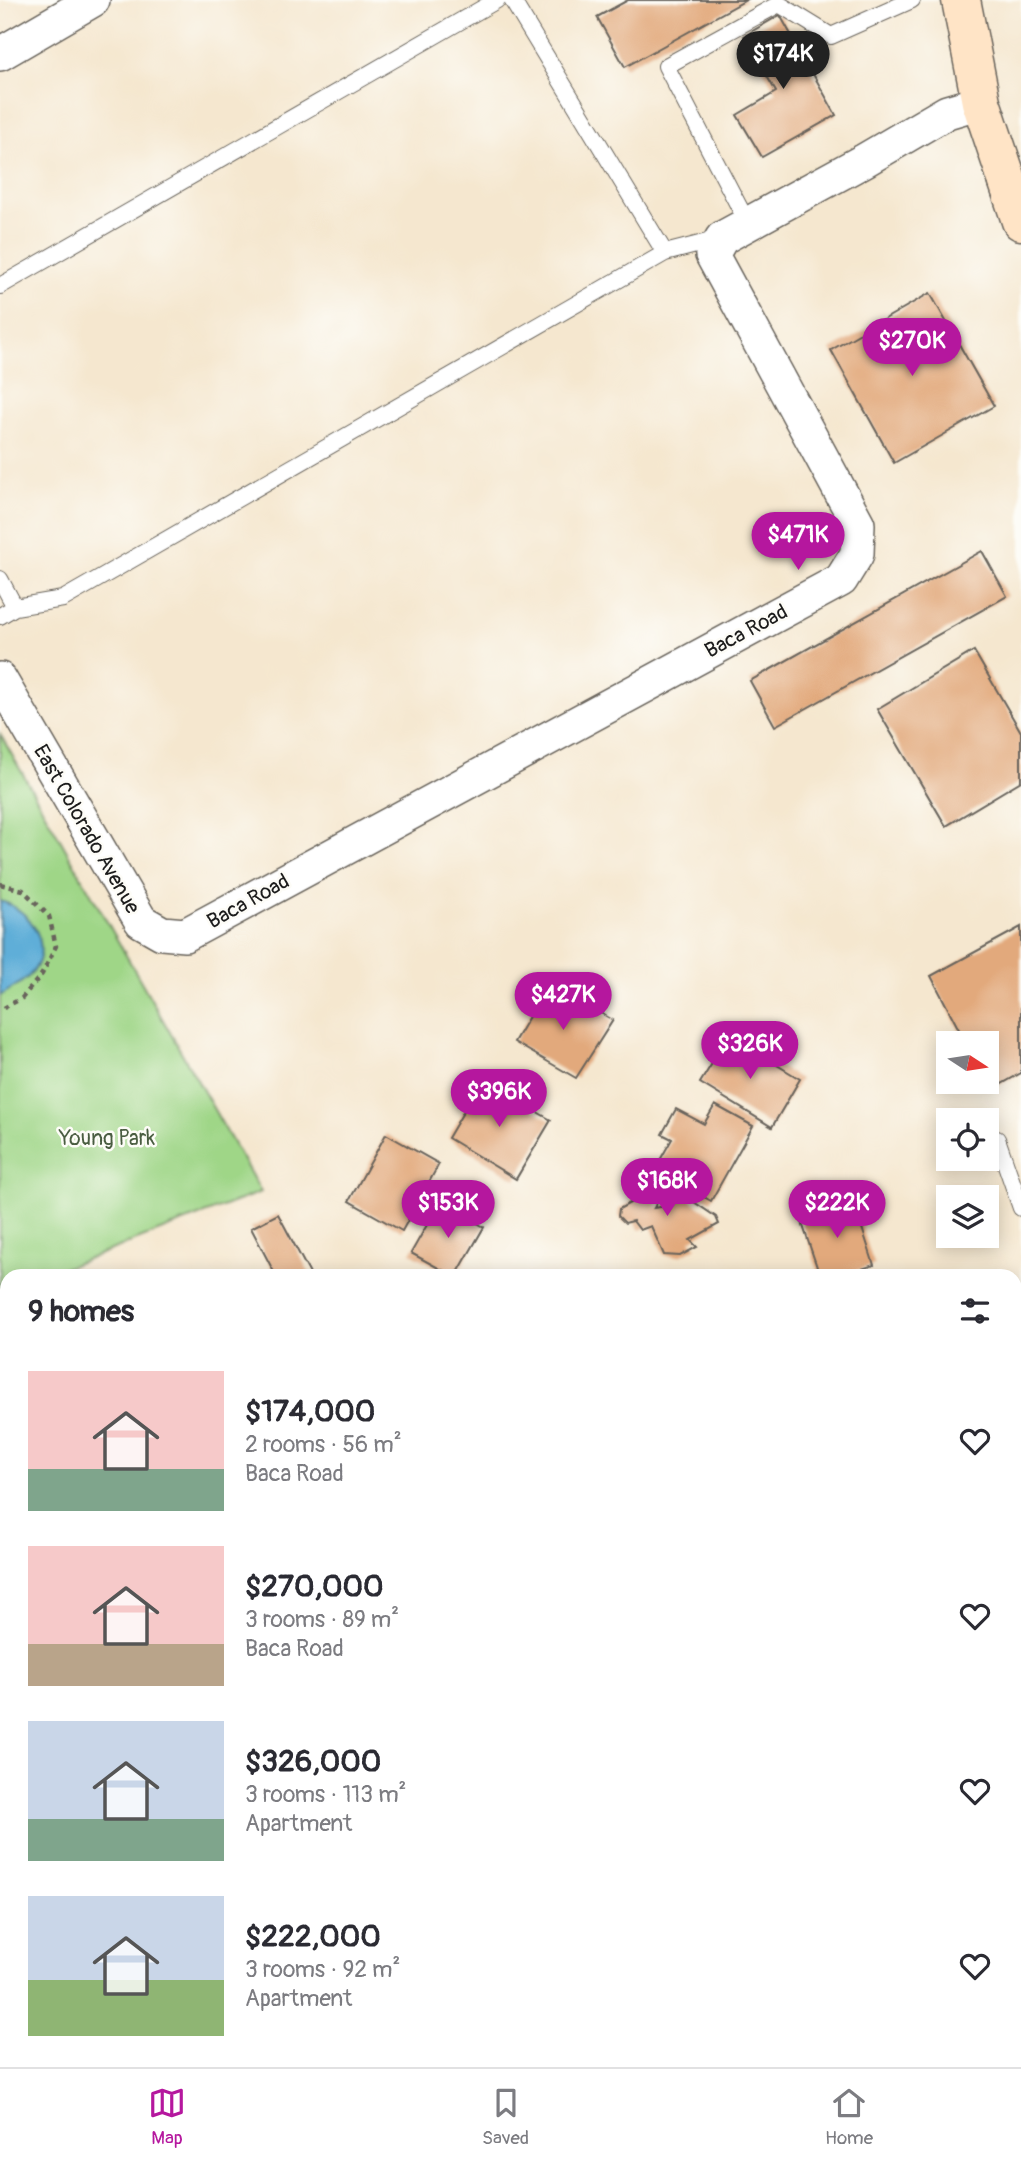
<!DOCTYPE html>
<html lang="en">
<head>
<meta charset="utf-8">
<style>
  :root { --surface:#fff; --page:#f2f2f3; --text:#2b2b33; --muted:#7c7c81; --line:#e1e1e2; --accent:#b5179e }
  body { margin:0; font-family:Pangolin,sans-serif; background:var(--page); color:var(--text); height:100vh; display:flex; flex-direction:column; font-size:26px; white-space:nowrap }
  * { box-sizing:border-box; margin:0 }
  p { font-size:23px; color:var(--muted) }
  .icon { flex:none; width:38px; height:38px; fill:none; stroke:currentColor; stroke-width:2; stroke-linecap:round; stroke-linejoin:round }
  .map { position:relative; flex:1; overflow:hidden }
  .drawer { position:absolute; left:0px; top:1269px; width:1022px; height:800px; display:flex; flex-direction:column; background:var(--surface); border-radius:21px 21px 0 0; box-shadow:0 4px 18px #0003 }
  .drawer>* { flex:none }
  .needle { width:46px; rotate:102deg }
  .tools { position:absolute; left:936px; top:1031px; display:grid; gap:14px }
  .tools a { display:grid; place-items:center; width:63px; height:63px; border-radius:0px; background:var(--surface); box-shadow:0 4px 18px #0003; font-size:35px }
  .price { position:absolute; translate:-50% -60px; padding:0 16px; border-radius:24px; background:var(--accent); color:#fff; font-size:23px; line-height:46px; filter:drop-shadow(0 2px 4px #0008) }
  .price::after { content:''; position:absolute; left:50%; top:42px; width:21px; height:16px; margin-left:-10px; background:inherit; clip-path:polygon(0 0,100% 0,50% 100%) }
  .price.current { background:#222; color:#fff }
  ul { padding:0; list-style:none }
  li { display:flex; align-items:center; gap:21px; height:175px; padding:0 28px }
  li span { display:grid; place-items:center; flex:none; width:196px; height:140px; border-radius:0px; color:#555 }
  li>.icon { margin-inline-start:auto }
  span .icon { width:84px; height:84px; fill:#fffc; stroke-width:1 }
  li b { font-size:30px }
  h2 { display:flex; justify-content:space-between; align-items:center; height:84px; padding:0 28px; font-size:30px }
  .dock { display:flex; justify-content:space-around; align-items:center; height:98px; border-top:2px solid var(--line); background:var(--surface); font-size:19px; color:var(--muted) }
  .dock a { display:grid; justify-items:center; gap:4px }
  .dock .current { color:var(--accent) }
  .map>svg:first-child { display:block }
</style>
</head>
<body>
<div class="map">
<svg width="1021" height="2067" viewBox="0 0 1021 2067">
  <rect width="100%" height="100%" fill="#fdfcf7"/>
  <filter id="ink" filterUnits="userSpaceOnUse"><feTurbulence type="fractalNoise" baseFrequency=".0143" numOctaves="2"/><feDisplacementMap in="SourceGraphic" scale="14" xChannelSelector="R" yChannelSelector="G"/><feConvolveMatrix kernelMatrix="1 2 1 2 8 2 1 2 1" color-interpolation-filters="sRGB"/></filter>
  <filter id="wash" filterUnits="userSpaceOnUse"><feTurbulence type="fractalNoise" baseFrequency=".00686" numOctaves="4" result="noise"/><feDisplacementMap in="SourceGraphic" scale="28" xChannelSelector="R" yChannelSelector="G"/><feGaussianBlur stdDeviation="1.57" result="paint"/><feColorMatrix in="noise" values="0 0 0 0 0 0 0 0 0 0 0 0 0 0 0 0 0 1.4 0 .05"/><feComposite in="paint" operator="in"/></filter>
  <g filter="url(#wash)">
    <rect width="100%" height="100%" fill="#f5e7cf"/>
    <!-- green -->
    <path fill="#9fd687" stroke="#5e7952" stroke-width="2" d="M0 734 261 1192 44 1276H7V1290L0 1293Z
      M0 1465 7 1481V1859L0 1861Z"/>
    <!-- water -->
    <path fill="#5eaed8" stroke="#3d657a" stroke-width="2" d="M0 901C32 909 57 951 28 977 20 984 9 990 0 996Z"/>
    <g id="blocks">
      <!-- building -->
      <path fill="#e2a97b" d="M628 0H746L625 67 597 17Z
        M780 15 836 115 762 157 737 115 776 92 744 36Z
        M930 293 994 406 894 463 831 350Z
        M982 551 1007 596 775 726 750 681Z
        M974 651 1021 732V781L946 826 877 709Z
        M1021 927V1073L991 1090 987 1081V1043H966L931 976Z
        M561 991 613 1020 576 1078 514 1042 537 1003Z
        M729 1036 800 1079 772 1127 700 1083Z
        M482 1080 551 1120 516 1179 448 1138Z
        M715 1105 753 1126 711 1201 655 1169 672 1139 662 1134 676 1109 704 1124Z
        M386 1134 439 1164 402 1231 349 1201Z
        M648 1177 658 1184 661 1195 654 1208 667 1206 677 1197 688 1198 716 1217 719 1224 690 1240 697 1247 680 1256 664 1255 651 1226 640 1230 633 1221 625 1223 618 1216 619 1209 632 1202 630 1190 636 1180Z
        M853 1200 874 1265 841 1276H820L800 1217Z
        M440 1202 484 1227 456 1276H453L411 1253Z
        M278 1214 311 1276H276L251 1228Z
        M220 2062H299V2063L277 2067H221Z
        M600 2062H905L906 2067H601Z"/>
    </g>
  </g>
  <g filter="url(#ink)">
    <use href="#blocks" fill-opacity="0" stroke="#68635b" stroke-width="2"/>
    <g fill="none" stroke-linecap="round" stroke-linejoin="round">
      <defs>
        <path id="lane" d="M512 0 665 253
          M748 224 666 66 779 4 831 36 912 0
          M0 286 497 0
          M0 579 15 607 0 616
          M15 607 63 599 665 253 719 239
          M997 1139 1021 1208
          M0 1579 7 1596
          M0 1806 7 1804
          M520 2062 521 2067"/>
        <path id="street" d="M0 54 93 0
          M0 679 141 921 162 933 185 935 841 580 857 554 858 524 712 255 722 238 865 160 947 112 981 102
          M432 2062 433 2067"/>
        <path id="secondary" d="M961 0 981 102 1021 221
          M1015 1676 1021 1675
          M0 1899 7 1898"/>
      </defs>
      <!-- lane casing -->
      <use href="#lane" stroke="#68635b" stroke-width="18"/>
      <!-- street casing -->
      <use href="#street" stroke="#68635b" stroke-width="36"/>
      <!-- secondary casing -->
      <use href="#secondary" stroke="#68635b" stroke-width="41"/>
      <!-- path -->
      <path stroke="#68635b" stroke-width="4.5" stroke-dasharray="5 5" stroke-linecap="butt" d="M0 884 23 890 49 916 56 946 42 974 22 998 0 1010"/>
      <!-- lane -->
      <use href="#lane" stroke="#fff" stroke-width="16"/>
      <!-- street -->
      <use href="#street" stroke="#fff" stroke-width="33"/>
      <!-- secondary -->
      <use href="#secondary" stroke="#ffe4c6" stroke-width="38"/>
    </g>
  </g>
  <g text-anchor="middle" stroke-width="5" stroke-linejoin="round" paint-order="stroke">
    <!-- street labels -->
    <g font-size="21" fill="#1c1c1c" stroke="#fdfcf7">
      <text transform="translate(746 631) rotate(-28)" y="7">Baca Road</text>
      <text transform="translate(87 829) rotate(60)" y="7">East Colorado Avenue</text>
      <text transform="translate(248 901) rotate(-29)" y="7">Baca Road</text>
    </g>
    <!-- park labels -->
    <g font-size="21" fill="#4a5d41" stroke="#fdfcf7">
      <text x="107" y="1145">Young Park</text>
    </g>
  </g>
</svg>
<div class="tools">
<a><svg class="needle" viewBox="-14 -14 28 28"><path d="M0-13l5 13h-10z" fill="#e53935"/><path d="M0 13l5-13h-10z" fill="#7c7c81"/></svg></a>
<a><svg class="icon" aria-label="locate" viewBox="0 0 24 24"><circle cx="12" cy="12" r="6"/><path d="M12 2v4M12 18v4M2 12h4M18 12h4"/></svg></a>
<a><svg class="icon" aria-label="layers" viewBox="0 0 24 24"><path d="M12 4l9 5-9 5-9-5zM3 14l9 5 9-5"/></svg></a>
</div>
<b class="price current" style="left:783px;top:91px">$174K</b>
<b class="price" style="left:912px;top:378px">$270K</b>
<b class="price" style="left:798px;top:572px">$471K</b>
<b class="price" style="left:563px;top:1032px">$427K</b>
<b class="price" style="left:750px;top:1081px">$326K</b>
<b class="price" style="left:499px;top:1129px">$396K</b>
<b class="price" style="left:667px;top:1218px">$168K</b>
<b class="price" style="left:448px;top:1240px">$153K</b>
<b class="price" style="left:837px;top:1240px">$222K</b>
<section class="drawer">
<h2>9 homes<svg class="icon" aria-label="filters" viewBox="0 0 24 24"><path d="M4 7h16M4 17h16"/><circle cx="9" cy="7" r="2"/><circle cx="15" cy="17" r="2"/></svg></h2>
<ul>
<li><span style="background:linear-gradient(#f6c9c9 70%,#7fa58c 0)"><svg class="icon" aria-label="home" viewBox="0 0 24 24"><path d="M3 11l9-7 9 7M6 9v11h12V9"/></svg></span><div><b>$174,000</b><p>2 rooms · 56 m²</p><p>Baca Road</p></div><svg class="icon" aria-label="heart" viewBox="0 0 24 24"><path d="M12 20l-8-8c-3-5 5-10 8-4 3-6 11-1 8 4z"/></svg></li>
<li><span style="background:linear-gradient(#f6c9c9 70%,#b9a48a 0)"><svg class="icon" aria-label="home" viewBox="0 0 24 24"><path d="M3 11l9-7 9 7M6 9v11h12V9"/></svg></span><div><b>$270,000</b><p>3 rooms · 89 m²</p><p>Baca Road</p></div><svg class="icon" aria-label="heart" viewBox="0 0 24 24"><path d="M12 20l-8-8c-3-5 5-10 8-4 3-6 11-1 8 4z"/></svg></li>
<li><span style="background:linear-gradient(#c9d6e8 70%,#7fa58c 0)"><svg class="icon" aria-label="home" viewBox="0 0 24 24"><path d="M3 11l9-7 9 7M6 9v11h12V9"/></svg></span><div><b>$326,000</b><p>3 rooms · 113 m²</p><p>Apartment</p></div><svg class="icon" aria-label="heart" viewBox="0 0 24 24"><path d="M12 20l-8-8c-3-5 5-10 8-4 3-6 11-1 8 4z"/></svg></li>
<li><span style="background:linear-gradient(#c9d6e8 60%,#8fb573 0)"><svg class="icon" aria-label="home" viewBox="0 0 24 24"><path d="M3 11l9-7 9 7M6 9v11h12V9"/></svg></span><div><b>$222,000</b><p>3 rooms · 92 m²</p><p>Apartment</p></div><svg class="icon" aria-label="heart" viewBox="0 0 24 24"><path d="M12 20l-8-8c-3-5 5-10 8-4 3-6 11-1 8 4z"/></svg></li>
</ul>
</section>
</div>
<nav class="dock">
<a class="current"><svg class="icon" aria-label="map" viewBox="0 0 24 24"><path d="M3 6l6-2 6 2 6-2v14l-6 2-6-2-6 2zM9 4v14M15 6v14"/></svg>Map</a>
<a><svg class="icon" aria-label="saved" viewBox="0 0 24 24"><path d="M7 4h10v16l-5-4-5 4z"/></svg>Saved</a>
<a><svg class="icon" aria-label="home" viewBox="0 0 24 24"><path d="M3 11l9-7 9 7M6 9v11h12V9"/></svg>Home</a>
</nav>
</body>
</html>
